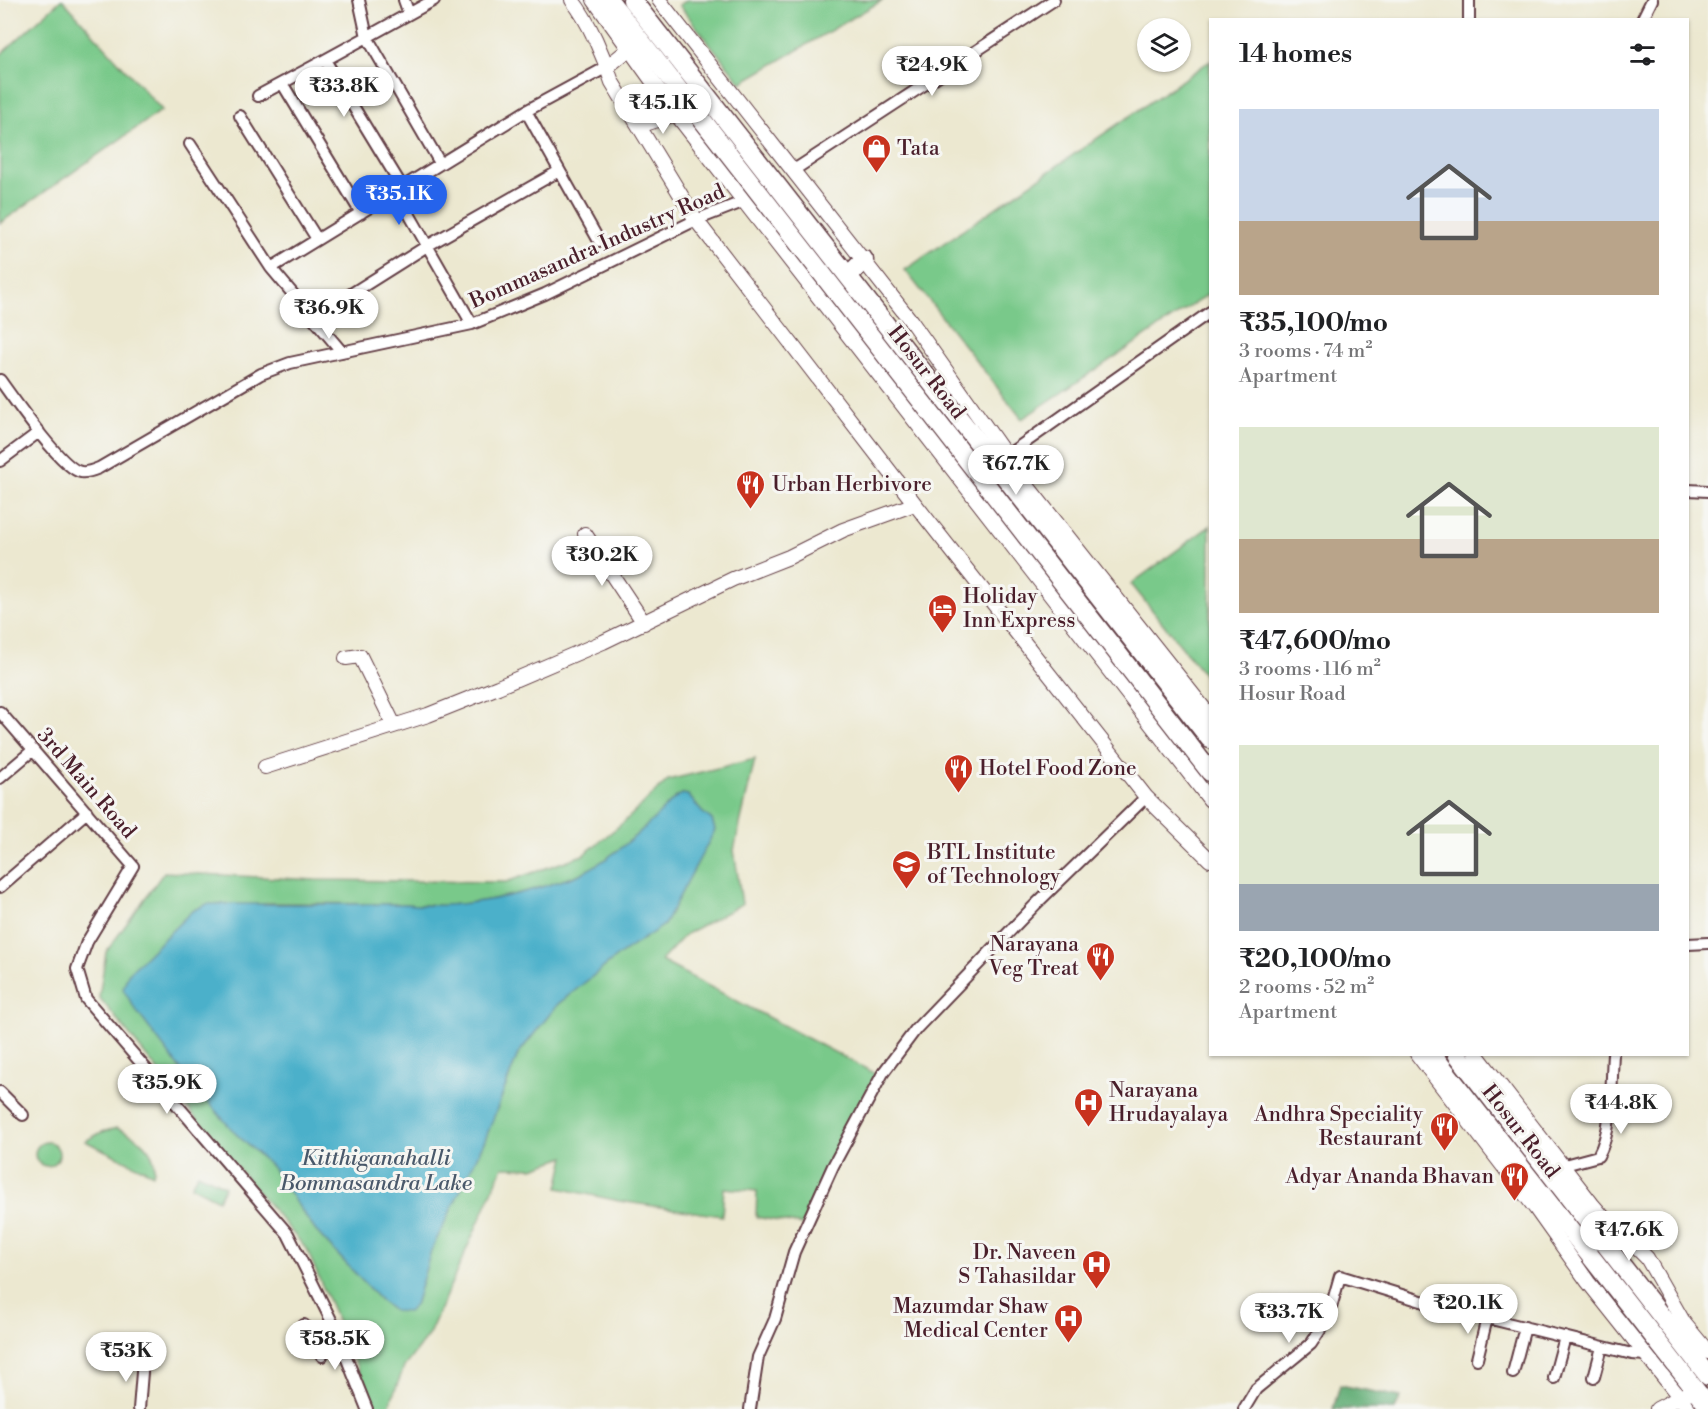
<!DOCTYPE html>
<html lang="en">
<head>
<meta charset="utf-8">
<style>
  :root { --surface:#fff; --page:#f2f2f2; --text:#202124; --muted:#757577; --accent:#2563eb }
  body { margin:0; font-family:"Libre Bodoni",serif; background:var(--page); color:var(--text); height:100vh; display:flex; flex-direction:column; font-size:22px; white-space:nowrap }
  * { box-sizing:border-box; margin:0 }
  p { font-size:20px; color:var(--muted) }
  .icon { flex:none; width:33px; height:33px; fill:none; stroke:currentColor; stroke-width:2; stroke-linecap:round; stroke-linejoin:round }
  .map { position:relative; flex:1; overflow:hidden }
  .side { position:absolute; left:1209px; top:18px; width:480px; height:1038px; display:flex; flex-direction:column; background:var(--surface); border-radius:0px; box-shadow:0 2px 4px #0004 }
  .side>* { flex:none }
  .controls { position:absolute; left:1137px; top:18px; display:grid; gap:12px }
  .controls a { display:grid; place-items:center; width:54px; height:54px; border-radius:50%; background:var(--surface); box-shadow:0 2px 4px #0004; font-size:30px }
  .price { position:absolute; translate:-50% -51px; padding:0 14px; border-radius:21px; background:#fff; color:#222; font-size:20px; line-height:39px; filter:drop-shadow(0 2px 3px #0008) }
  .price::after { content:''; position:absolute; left:50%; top:36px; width:18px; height:14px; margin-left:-9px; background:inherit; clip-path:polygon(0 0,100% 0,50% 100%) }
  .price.selected { background:var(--accent); color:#fff }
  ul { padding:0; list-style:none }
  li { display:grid; align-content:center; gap:12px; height:318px; padding:0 30px }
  li span { display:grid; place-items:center; height:186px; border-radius:0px; color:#555 }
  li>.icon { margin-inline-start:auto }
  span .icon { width:108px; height:108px; fill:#fffc; stroke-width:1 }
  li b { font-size:26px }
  h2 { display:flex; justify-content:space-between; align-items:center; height:72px; padding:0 30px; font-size:26px }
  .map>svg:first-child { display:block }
</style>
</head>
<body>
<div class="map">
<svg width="1708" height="1409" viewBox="0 0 1708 1409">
  <rect width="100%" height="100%" fill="#f6f6f2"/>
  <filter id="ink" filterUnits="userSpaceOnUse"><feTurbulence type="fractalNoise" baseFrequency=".0167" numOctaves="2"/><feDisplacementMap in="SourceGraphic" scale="12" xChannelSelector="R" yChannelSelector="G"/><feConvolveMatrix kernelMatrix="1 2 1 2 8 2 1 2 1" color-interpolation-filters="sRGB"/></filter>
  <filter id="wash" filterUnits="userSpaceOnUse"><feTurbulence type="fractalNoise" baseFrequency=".008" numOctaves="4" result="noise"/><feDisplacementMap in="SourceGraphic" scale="24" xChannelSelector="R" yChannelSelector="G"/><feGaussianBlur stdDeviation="1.35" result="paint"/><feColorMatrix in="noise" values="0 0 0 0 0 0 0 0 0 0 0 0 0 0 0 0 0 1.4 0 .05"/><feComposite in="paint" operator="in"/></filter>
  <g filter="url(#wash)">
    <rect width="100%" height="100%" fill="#ece8d0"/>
    <!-- green -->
    <path fill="#79c98a" stroke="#62745a" stroke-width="1.5" fill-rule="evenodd" d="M61 0H63L162 110 0 223V55Z
      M687 0H883L741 83 679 5Z
      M1210 61V293L1022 419 905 270Z
      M1210 526V682L1131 584Z
      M755 759 734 850 742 904 686 934 661 961 876 1074 829 1166 802 1225 756 1217 757 1191 724 1188 722 1216 619 1201 558 1188 565 1157 533 1168 503 1167 429 1334 404 1367 388 1409H375L307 1250 199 1122 99 997 106 952 164 872 315 880 506 882 583 855 625 821 668 780ZM682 794 688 795 702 812 712 820 715 830 664 925 619 955 558 1004 518 1054 485 1140 431 1251 415 1305 394 1311 381 1301 315 1230 271 1166 235 1133 267 903 404 904C453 909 501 900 548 885 559 881 572 878 582 873 618 855 647 826 675 798Z
      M116 1128C135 1134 160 1151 153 1174L85 1141 102 1132Z
      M35 1154a12 12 0 1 1 24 0a12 12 0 1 1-24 0Z
      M198 1173 225 1186 218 1200 191 1186Z"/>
    <!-- forest -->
    <path fill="#62ad76" stroke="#566650" stroke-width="1.5" d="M1340 1385 1401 1397 1395 1409H1333Z"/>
    <!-- water -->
    <path fill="#4bb0ca" stroke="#4a687a" stroke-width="1.5" d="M682 794 688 795 702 812 712 820 715 830 664 925 619 955 558 1004 518 1054 485 1140 431 1251 415 1305 408 1312 394 1311 381 1301 315 1230 271 1166 235 1133 186 1077 135 1009 123 989 128 974 192 911 207 904H404C453 909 501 900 548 885 559 881 572 878 582 873 618 855 647 826 675 798Z"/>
  </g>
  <g filter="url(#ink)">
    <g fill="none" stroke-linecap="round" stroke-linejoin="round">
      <defs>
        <path id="minor" d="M404 0 409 14
          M434 0 367 37 440 163
          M1469 0V20
          M1642 20 1652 0
          M325 60 367 37 359 0
          M282 83 361 213
          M258 96 325 60 398 180
          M526 111 599 241
          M240 116 317 239
          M190 144 271 268 526 111 607 67
          M794 170 1054 0
          M396 191 472 324
          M271 268 342 352
          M313 318 427 246 559 171
          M0 380C13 398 62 469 81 472 86 473 94 470 99 468L261 374 290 363 472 324 545 294 696 220 745 201
          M1006 456 1210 312
          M0 461 39 432
          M1688 490 1708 491
          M0 712 133 866 87 942 77 969 86 999 288 1234 332 1322 367 1409
          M0 778 33 750
          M0 887 87 812
          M1688 944 1708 943
          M0 1092 23 1115
          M1557 1167 1598 1156C1613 1130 1611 1084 1613 1054
          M304 1325 322 1356
          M1477 1359 1487 1318
          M1513 1373 1525 1327
          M1594 1377 1602 1347
          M1554 1378 1565 1337
          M139 1409 143 1360
          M750 1409 758 1357 775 1319 794 1252 833 1166 883 1073 916 1029 1036 904 1146 797
          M1244 1409 1256 1389 1311 1344 1328 1318 1340 1276 1431 1304 1632 1354 1646 1355"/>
        <path id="tertiary" d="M572 0C589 21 604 57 612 82L696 220 915 504 1146 797 1210 860
          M594 0 676 114 1210 800
          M659 0 911 321 1029 488 1210 716
          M607 67 629 49
          M639 126 676 114
          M585 534 644 623
          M346 658 360 656 394 725
          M265 767 428 715 498 687 603 642 733 579 789 557 843 530 915 504
          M1417 1054 1536 1209 1588 1282 1689 1409
          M1476 1054 1592 1204 1605 1219 1625 1236 1647 1258 1684 1323 1708 1352
          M1657 1409 1688 1393"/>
        <path id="trunk" d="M609 0 1210 772
          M632 0 1210 739
          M848 276 864 260
          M1432 1054 1708 1406
          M1457 1054 1708 1376"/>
      </defs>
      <!-- minor casing -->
      <use href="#minor" stroke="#623d44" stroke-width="14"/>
      <!-- tertiary casing -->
      <use href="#tertiary" stroke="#623d44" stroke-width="16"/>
      <!-- trunk casing -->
      <use href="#trunk" stroke="#623d44" stroke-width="21"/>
      <!-- minor -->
      <use href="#minor" stroke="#fff" stroke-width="10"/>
      <!-- tertiary -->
      <use href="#tertiary" stroke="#fff" stroke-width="14"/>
      <!-- trunk -->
      <use href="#trunk" stroke="#fff" stroke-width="18"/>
    </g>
  </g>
  <!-- icons -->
  <defs>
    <symbol id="shop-pin" viewBox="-11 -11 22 30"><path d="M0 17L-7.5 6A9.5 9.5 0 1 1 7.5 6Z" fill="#c8321e" stroke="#f6f6f2"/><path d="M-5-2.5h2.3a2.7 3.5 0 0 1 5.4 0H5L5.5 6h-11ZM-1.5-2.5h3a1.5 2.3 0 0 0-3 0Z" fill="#fff"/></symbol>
    <symbol id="restaurant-pin" viewBox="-11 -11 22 30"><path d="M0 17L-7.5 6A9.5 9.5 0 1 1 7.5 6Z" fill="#c8321e" stroke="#f6f6f2"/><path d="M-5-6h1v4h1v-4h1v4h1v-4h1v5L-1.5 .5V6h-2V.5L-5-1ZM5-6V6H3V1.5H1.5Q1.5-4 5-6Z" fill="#fff"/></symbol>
    <symbol id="hotel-pin" viewBox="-11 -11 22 30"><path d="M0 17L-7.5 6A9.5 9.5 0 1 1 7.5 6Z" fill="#c8321e" stroke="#f6f6f2"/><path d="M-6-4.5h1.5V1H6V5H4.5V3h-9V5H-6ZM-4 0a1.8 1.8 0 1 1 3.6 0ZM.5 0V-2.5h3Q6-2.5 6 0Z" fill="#fff"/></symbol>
    <symbol id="university-pin" viewBox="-11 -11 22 30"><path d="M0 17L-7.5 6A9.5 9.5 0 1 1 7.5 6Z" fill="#c8321e" stroke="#f6f6f2"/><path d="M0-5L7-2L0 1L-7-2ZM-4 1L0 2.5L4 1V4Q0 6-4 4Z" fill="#fff"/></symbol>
    <symbol id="hospital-pin" viewBox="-11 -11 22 30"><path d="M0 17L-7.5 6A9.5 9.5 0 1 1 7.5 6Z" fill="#c8321e" stroke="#f6f6f2"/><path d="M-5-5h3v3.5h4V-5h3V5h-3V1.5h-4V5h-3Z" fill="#fff"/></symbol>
  </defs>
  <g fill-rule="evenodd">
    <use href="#shop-pin" x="860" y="132" width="33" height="45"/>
    <use href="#restaurant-pin" x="734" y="468" width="33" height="45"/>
    <use href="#hotel-pin" x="926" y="592" width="33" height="45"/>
    <use href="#restaurant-pin" x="942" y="752" width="33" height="45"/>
    <use href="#university-pin" x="890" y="848" width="33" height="45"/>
    <use href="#restaurant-pin" x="1084" y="940" width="33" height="45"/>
    <use href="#hospital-pin" x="1072" y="1086" width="33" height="45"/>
    <use href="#restaurant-pin" x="1428" y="1110" width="33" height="45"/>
    <use href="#restaurant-pin" x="1498" y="1160" width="33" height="45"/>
    <use href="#hospital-pin" x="1080" y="1248" width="33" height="45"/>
    <use href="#hospital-pin" x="1052" y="1302" width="33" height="45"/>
  </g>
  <g text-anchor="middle" stroke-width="6" stroke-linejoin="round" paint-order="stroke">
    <!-- poi labels -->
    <g font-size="21" fill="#4a1f2b" stroke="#f6f6f2" text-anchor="start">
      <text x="897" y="155">Tata</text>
      <text x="772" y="491">Urban Herbivore</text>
      <text x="963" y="603">Holiday<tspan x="963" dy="24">Inn Express</tspan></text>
      <text x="979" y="775">Hotel Food Zone</text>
      <text x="927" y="859">BTL Institute<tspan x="927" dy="24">of Technology</tspan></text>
      <text x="1079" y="951" text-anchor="end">Narayana<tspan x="1079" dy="24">Veg Treat</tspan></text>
      <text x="1109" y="1097">Narayana<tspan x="1109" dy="24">Hrudayalaya</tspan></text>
      <text x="1423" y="1121" text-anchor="end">Andhra Speciality<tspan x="1423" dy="24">Restaurant</tspan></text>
      <text x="1494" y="1183" text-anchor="end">Adyar Ananda Bhavan</text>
      <text x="1076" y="1259" text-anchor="end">Dr. Naveen<tspan x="1076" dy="24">S Tahasildar</tspan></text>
      <text x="1048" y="1313" text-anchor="end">Mazumdar Shaw<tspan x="1048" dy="24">Medical Center</tspan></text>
    </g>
    <!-- street labels -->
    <g font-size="21" fill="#4a1f2b" stroke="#f6f6f2">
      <text transform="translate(597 246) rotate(-24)" y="7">Bommasandra Industry Road</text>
      <text transform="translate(927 372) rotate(52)" y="7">Hosur Road</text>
      <text transform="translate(87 783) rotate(49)" y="7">3rd Main Road</text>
      <text transform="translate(1521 1131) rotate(52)" y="7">Hosur Road</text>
    </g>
    <!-- water labels -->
    <g font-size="22" font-style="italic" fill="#4a596b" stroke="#f6f6f2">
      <text x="376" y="1165">Kitthiganahalli<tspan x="376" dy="25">Bommasandra Lake</tspan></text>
    </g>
  </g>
</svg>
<div class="controls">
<a><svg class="icon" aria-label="layers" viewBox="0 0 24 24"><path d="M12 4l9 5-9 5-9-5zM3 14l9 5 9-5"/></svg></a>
</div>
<b class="price" style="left:932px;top:97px">₹24.9K</b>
<b class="price" style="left:344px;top:118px">₹33.8K</b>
<b class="price" style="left:663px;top:135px">₹45.1K</b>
<b class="price selected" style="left:399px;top:226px">₹35.1K</b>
<b class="price" style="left:329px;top:340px">₹36.9K</b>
<b class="price" style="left:1016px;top:496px">₹67.7K</b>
<b class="price" style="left:602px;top:587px">₹30.2K</b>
<b class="price" style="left:167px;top:1115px">₹35.9K</b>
<b class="price" style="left:1621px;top:1135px">₹44.8K</b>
<b class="price" style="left:1629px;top:1262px">₹47.6K</b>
<b class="price" style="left:1468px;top:1335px">₹20.1K</b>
<b class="price" style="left:1289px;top:1344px">₹33.7K</b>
<b class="price" style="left:335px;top:1371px">₹58.5K</b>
<b class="price" style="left:126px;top:1383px">₹53K</b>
<section class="side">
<h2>14 homes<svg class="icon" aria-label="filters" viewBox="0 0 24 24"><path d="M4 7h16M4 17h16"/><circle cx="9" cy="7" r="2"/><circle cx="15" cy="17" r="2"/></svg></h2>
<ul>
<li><span style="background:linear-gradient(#c9d6e8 60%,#b9a48a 0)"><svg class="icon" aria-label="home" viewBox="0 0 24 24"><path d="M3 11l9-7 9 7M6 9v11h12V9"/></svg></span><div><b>₹35,100/mo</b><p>3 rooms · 74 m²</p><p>Apartment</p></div></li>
<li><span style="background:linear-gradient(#dfe7d0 60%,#b9a48a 0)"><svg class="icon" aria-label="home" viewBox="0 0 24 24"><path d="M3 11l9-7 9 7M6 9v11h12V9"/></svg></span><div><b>₹47,600/mo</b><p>3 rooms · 116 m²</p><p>Hosur Road</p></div></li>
<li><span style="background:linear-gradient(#dfe7d0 75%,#9aa5b1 0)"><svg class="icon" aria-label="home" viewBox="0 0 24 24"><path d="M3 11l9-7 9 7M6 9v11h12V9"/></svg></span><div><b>₹20,100/mo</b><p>2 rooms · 52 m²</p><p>Apartment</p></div></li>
</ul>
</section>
</div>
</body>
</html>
